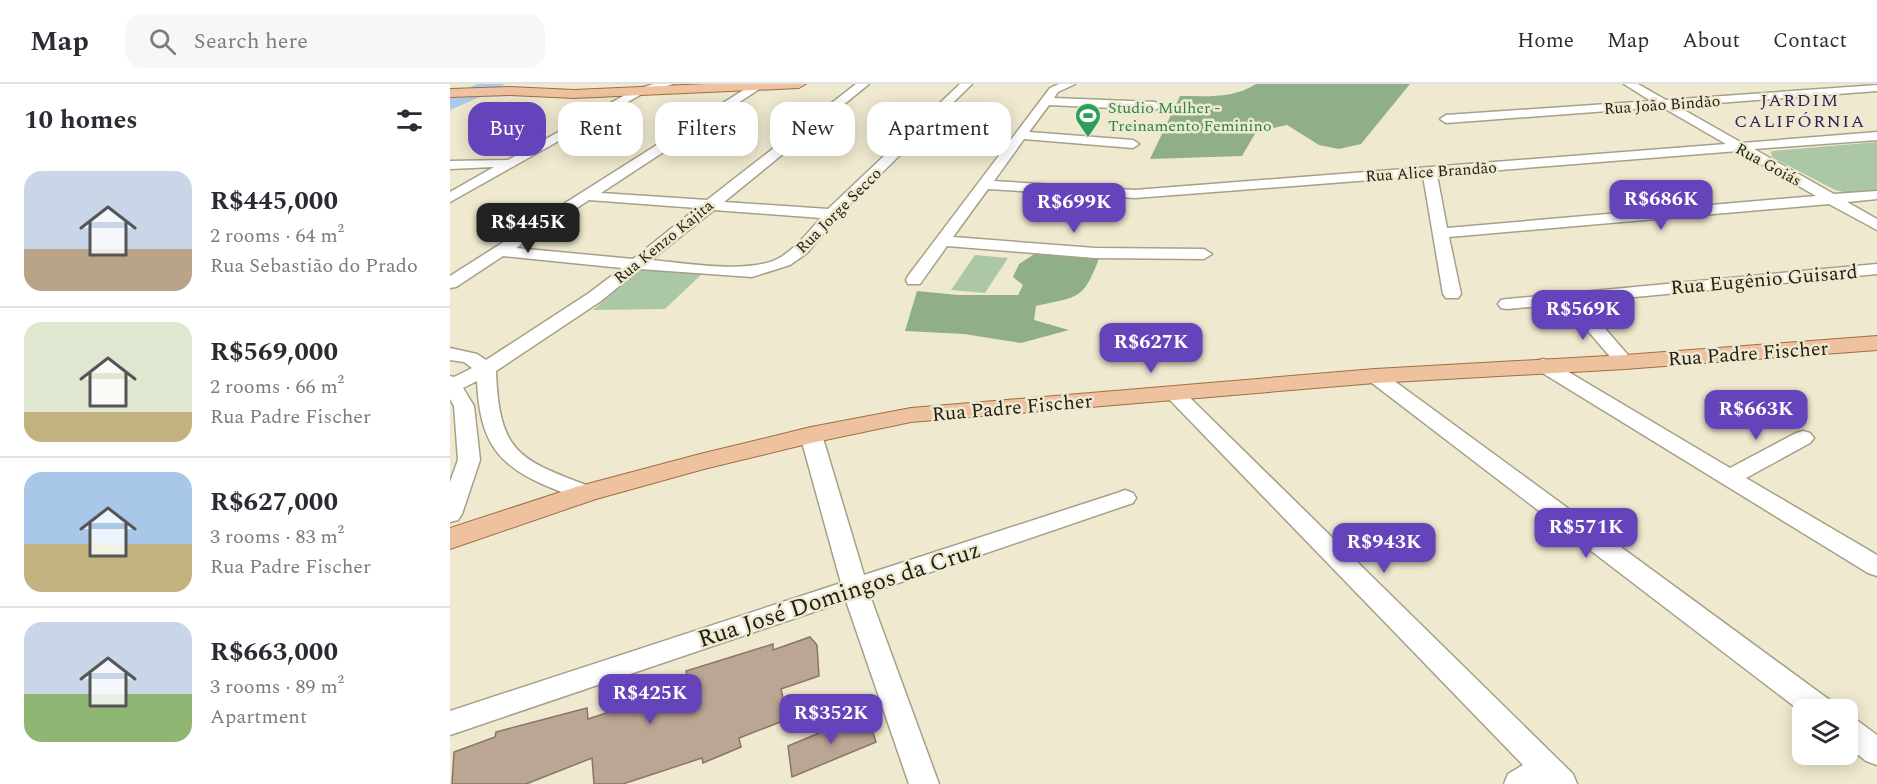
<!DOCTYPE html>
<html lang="en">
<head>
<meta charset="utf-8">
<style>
  :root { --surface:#fff; --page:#f7f7f7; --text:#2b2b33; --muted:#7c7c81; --line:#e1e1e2; --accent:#6543bb }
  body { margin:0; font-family:Spectral,serif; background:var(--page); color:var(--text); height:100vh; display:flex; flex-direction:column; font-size:22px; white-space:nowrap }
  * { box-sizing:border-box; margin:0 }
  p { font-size:20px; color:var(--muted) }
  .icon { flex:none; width:33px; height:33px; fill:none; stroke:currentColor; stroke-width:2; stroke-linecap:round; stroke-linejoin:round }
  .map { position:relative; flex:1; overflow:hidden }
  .side { display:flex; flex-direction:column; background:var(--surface); width:450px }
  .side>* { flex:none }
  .banner { position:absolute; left:18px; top:18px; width:570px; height:54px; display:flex; gap:12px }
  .fabs { position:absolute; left:1342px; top:615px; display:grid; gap:12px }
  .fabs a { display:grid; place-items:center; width:66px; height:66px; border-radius:12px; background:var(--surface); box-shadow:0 3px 15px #0003; font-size:30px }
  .price { position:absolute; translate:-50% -51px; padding:0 14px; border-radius:12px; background:var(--accent); color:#fff; font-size:20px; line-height:39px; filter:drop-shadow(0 2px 3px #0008) }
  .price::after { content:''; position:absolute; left:50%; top:36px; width:18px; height:14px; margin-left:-9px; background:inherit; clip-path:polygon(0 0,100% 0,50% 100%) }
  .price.selected { background:#222; color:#fff }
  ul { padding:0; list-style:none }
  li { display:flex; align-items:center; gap:18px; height:150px; padding:0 24px }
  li+li { border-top:2px solid var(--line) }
  li span { display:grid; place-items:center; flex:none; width:168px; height:120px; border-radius:18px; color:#555 }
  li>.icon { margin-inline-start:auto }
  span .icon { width:72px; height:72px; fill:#fffc; stroke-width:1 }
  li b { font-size:26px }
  h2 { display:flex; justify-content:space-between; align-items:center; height:72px; padding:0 24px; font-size:26px }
  .tag { padding:0 21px; border-radius:18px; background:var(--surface); box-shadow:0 3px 15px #0003; font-size:21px; line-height:54px }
  .tag.selected { background:var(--accent); color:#fff }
  header { display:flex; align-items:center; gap:36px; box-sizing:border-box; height:84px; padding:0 30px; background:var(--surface); border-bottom:2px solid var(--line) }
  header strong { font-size:28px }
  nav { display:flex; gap:33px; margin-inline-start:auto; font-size:21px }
  .search { width:420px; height:54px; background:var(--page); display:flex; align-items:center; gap:15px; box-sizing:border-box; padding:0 21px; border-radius:18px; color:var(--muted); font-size:22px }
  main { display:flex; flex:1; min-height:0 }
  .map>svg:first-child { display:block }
</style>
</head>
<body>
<header>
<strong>Map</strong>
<div class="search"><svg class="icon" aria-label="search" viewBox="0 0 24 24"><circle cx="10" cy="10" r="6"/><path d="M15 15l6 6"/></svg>Search here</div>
<nav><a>Home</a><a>Map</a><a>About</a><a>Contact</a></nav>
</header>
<main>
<section class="side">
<h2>10 homes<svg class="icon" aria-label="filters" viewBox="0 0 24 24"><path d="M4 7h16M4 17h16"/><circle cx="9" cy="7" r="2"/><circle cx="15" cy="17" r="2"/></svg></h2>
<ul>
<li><span style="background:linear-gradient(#c9d6e8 65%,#b9a48a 0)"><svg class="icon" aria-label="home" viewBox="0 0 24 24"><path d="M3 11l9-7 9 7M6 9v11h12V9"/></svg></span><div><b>R$445,000</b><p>2 rooms · 64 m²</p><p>Rua Sebastião do Prado</p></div></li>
<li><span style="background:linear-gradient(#dfe7d0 75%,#c2b280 0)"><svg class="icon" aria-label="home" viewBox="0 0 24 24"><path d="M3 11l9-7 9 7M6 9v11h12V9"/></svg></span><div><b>R$569,000</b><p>2 rooms · 66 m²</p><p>Rua Padre Fischer</p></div></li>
<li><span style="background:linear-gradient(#a9c7e8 60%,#c2b280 0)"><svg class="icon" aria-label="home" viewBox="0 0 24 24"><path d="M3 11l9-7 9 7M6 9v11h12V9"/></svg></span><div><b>R$627,000</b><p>3 rooms · 83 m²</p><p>Rua Padre Fischer</p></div></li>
<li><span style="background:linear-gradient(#c9d6e8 60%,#8fb573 0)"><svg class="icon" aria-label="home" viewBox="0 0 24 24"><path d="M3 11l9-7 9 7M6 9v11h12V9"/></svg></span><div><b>R$663,000</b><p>3 rooms · 89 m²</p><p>Apartment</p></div></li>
</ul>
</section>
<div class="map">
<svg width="1427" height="700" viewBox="0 0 1427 700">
  <rect width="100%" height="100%" fill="#efe9cf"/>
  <!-- green -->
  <path fill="#acc7a5" d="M1427 58V106L1398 109 1385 106 1322 73 1321 67Z
    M525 171 558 174 535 209 501 206Z
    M191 185 254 188 215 225 143 226Z"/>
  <!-- forest -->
  <path fill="#90af89" d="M806 0H960L911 60 889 65 869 61 837 41 806 48 792 72 700 75 730 12C756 12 783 15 806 0Z
    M586 169 650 172C633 216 631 212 586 222L584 236 619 246 571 259 514 250 455 247 467 207 508 211H568L573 201 563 193 569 180Z"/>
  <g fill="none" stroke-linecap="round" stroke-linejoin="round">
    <!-- river -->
    <path fill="#a9c9ee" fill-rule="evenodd" d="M27 0H54L51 4 0 26V12Z"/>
  </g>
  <!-- building -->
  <path fill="#bba594" stroke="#8a7565" stroke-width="1.5" d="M360 553 367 561 369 592 331 605 338 635 289 654 291 663 253 679 252 674 173 700H144L142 674 76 700H2L4 668 45 653 46 648 137 624 138 635 239 602 236 587 323 560V566Z
    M417 629 426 658 342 693 338 662Z"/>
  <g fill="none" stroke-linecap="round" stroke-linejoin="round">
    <defs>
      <path id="minor" d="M204 0H223L192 10 0 118V108L44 83 0 85V77L58 76 184 6Z
        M303 0H317L151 109 257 116 406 0H419L274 118 378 125 510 0H522L387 133 357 169 340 181 302 193 190 185 151 217 46 287C49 372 71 376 144 404L147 409 144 414C130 418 117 410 104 405 47 382 30 359 27 297L13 304 24 322 30 376 12 430 8 436 0 438V398L8 376 4 322 0 315V292L4 293 22 284 14 278 0 276V264L27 270 36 276 139 209 172 184 53 172 6 203 0 204V192ZM139 116 247 124 183 175 66 164ZM264 126 371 134C358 148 347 163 331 173 302 191 235 179 201 176Z
        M609 0H625L608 8 604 14 705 18 711 22 705 26 599 21 579 48 683 56 689 60 683 64 574 55 544 97 685 106 1276 60 1212 23 996 39 990 35 996 31 1201 17 1174 0H1188L1216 16 1427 1V7L1227 22 1292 59 1427 48V56L1304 65 1384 110 1427 107V115L1397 118 1427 135V146L1379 120 999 153 1011 210 1008 214H996L993 210 973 92 685 114 538 105 503 153 645 164 754 165 762 170 754 175 645 174 497 162 470 200H458L456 196 458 192 600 4ZM1288 67 1366 112 997 144 987 91Z
        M1427 180V190L1132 218 1184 278 1182 282H1168L1115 220 1057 225 1051 224 1048 220 1051 216 1057 215Z
        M1093 275 1100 277 1280 384 1346 349 1353 347 1360 349 1364 354 1360 359 1296 394 1427 471V492L1418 489 1086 285 1083 281 1086 277Z
        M925 286 932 288 1381 617 1385 626H1353V629L918 296 915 292 918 288Z
        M725 304 732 306 1123 690 1127 700H1054L1058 690 1073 681 718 314 715 310 718 306Z
        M361 345 368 346 372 351 414 491 667 409 675 406 683 409 686 414 683 419 419 509 489 700H459L396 517 0 651V627L391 499 350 351 354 346Z
        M1398 633 1408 637 1427 651V681L1416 677 1398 663Z"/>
      <path id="major" d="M256 0H356L349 4 124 14 60 11 0 13V5L60 3 124 6Z
        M1427 252V266L1175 285 925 299 461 338 361 359 254 385 146 415 0 465V444L126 403 250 370 361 343 461 324 925 285 1175 271Z"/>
    </defs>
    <!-- minor casing -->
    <use href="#minor" stroke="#a5a087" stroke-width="3"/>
    <!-- major casing -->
    <use href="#major" stroke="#a06e46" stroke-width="2"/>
    <!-- minor -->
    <use href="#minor" fill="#fff" fill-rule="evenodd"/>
    <!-- major -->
    <use href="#major" fill="#eec19f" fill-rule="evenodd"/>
  </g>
  <!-- icons -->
  <defs>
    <symbol id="stadium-pin" viewBox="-11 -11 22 30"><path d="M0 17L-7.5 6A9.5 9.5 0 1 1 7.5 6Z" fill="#2e9e5b" stroke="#efe9cf"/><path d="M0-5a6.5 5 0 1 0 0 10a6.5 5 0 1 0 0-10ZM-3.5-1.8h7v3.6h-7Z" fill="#fff"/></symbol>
  </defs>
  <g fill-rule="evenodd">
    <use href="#stadium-pin" x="623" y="17" width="30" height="40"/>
  </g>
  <g text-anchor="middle" stroke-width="5" stroke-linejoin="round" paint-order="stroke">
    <!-- far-street labels -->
    <g font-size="16" fill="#232117" stroke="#efe9cf">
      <text transform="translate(1212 20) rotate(-4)" y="6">Rua João Bindão</text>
      <text transform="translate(1319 80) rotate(29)" y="6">Rua Goiás</text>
      <text transform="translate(981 87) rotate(-4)" y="6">Rua Alice Brandão</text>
      <text transform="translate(388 126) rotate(-45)" y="6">Rua Jorge Secco</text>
      <text transform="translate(213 157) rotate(-39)" y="6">Rua Kenzo Kajita</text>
    </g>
    <!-- far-leisure labels -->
    <g font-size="16" fill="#27864d" stroke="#efe9cf" text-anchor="start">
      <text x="658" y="29">Studio Mulher -<tspan x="658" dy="18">Treinamento Feminino</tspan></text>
    </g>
    <!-- far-quarter labels -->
    <g font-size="18" letter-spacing="1.5" fill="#31225c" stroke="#efe9cf">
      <text x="1350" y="22">JARDIM<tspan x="1350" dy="21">CALIFÓRNIA</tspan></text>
    </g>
    <!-- street labels -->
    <g font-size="20" fill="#232117" stroke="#efe9cf">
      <text transform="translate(1314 195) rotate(-5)" y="7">Rua Eugênio Guisard</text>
      <text transform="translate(1298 269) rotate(-4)" y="7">Rua Padre Fischer</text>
      <text transform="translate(562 323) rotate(-5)" y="7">Rua Padre Fischer</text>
    </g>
    <!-- near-street labels -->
    <g font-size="24" fill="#232117" stroke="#efe9cf">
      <text transform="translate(389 510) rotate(-18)" y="8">Rua José Domingos da Cruz</text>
    </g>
  </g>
</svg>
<div class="fabs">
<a><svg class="icon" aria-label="layers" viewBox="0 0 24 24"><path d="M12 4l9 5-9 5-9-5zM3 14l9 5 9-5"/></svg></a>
</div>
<b class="price" style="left:1211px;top:147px">R$686K</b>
<b class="price" style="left:624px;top:150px">R$699K</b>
<b class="price selected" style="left:78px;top:170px">R$445K</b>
<b class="price" style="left:1133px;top:257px">R$569K</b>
<b class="price" style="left:701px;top:290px">R$627K</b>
<b class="price" style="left:1306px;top:357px">R$663K</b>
<b class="price" style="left:1136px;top:475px">R$571K</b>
<b class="price" style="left:934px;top:490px">R$943K</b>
<b class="price" style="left:200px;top:641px">R$425K</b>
<b class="price" style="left:381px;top:661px">R$352K</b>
<div class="banner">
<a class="tag selected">Buy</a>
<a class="tag">Rent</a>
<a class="tag">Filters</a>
<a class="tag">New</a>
<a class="tag">Apartment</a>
</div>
</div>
</main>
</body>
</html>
